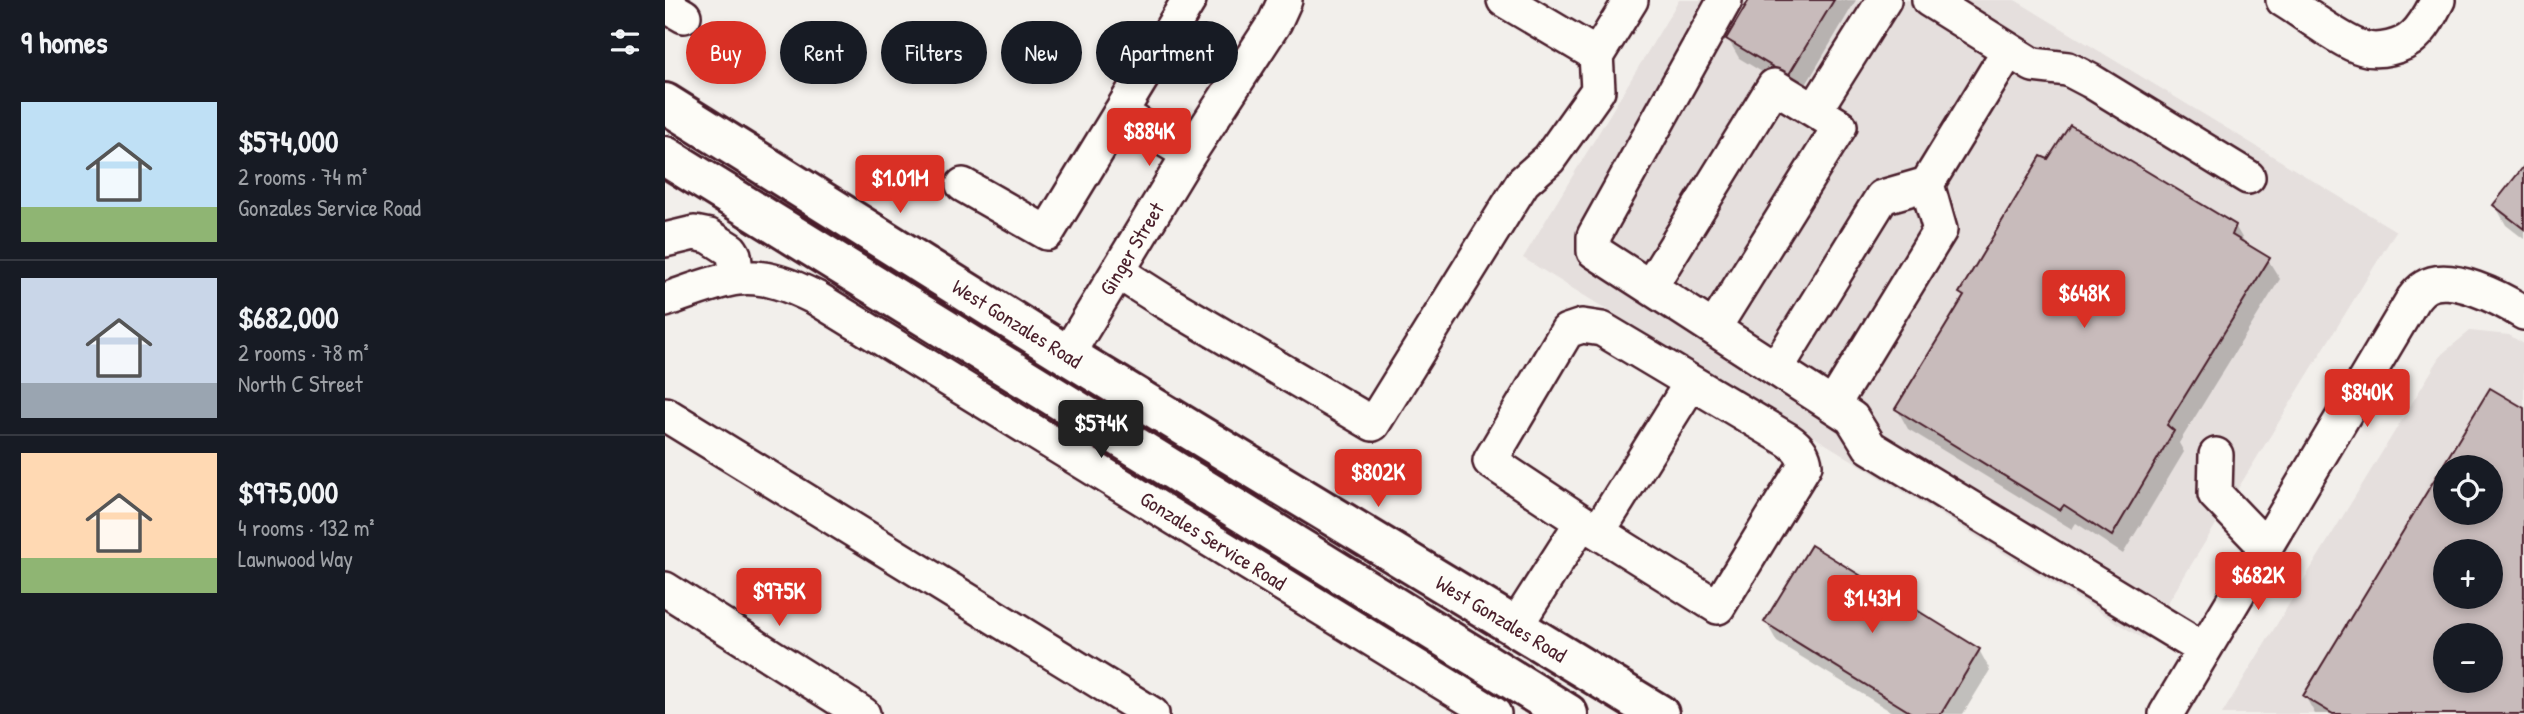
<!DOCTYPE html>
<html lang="en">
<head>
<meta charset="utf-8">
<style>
  :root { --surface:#171b24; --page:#242831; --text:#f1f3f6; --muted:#9ea1a6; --line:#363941; --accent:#d93025 }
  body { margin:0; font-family:"Patrick Hand",sans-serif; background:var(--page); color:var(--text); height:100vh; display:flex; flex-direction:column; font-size:26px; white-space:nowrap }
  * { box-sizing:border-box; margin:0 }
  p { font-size:23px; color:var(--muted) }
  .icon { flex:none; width:38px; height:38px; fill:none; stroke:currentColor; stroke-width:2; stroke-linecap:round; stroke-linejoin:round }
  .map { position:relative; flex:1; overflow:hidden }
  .details { display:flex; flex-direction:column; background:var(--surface); width:665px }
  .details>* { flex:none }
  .hud { position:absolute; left:21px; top:21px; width:665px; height:63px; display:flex; gap:14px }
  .controls { position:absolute; left:1768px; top:455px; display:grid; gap:14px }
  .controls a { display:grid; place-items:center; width:70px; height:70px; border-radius:50%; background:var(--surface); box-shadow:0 4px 10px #0003; font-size:35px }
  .price { position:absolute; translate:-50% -60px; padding:0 16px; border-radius:7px; background:var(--accent); color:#fff; font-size:23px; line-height:46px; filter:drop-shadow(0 2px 4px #0008) }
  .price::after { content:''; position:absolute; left:50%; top:42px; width:21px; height:16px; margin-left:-10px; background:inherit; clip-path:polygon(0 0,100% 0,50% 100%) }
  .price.selected { background:#222; color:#fff }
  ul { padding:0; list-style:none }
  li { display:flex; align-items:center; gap:21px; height:175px; padding:0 21px }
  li+li { border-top:2px solid var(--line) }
  li span { display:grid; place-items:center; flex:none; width:196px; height:140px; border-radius:0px; color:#555 }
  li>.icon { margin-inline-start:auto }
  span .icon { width:84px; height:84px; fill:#fffc; stroke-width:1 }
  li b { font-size:30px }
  h2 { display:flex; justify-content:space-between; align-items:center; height:84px; padding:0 21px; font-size:30px }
  .pill { padding:0 24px; border-radius:32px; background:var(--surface); box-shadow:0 4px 10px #0003; font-size:24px; line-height:63px }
  .pill.selected { background:var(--accent); color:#fff }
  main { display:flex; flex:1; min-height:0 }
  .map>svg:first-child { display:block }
</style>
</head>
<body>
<main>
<section class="details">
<h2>9 homes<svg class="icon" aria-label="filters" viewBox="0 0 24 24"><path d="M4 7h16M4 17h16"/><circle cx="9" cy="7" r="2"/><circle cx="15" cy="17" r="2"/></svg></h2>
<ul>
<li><span style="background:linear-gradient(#bfe0f5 75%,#8fb573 0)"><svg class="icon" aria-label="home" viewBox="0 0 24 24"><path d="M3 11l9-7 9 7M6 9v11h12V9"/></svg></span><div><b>$574,000</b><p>2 rooms · 74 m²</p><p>Gonzales Service Road</p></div></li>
<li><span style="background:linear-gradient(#c9d6e8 75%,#9aa5b1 0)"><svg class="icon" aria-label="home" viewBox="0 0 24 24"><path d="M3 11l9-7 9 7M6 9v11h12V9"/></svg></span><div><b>$682,000</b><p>2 rooms · 78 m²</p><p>North C Street</p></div></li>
<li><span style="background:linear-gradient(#ffd9b3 75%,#8fb573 0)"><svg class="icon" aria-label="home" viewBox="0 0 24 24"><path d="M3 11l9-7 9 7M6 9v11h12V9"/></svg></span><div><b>$975,000</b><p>4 rooms · 132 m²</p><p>Lawnwood Way</p></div></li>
</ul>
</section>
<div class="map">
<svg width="1859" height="714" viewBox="0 0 1859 714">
  <rect width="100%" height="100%" fill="#f2efeb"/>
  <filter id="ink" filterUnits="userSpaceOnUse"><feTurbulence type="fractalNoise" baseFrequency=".0143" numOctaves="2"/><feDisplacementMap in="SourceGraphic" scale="14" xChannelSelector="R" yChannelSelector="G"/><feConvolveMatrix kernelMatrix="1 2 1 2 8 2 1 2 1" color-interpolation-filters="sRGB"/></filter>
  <g filter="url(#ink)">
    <!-- built -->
    <path fill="#e5dfdd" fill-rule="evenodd" d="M1014 0H1350L1731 231 1480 640 858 258Z
      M1805 331 1844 335 1859 344V714H1557L1777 354ZM1780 467H1825V513H1780ZM1780 551H1825V597H1780ZM1780 635H1825V681H1780Z"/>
    <!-- shadow -->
    <path fill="#0003" fill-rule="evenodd" d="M1086 0H1191L1135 95 1074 58 1063 39Z
      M1859 168V239L1841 225 1830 205Z
      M1570 226 1582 246 1603 260 1615 279 1514 443 1519 452 1458 554 1411 523 1407 529 1243 429 1232 409 1299 299 1296 293Z
      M1825 390 1859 411V714H1650L1640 696ZM1780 467H1825V513H1780ZM1780 551H1825V597H1780ZM1780 635H1825V681H1780Z
      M1101 622 1314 650 1325 670 1298 714H1230L1112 642Z"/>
    <!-- building -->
    <path fill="#c8bbbb" stroke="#4a1f2b" stroke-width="2" fill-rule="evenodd" d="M1084 0H1169L1123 76 1061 39Z
      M1405 125 1571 225 1567 235 1605 258 1502 425 1509 431 1447 536 1399 505 1395 510 1230 409 1299 296 1294 293 1376 156 1383 159Z
      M1859 166V229L1828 205Z
      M1825 388 1859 408V714H1668L1638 696ZM1780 467H1825V513H1780ZM1780 551H1825V597H1780ZM1780 635H1825V681H1780Z
      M1146 545 1315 649 1276 714H1248L1099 622Z"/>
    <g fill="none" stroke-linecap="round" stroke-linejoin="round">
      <defs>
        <path id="minor" d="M839 0 932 55 966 0
          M1060 0 929 236V251L1187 418 1205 447 1538 649
          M1264 0 1368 65 1403 69 1426 81 1583 177
          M1618 0C1640 13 1676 42 1698 48 1713 53 1738 47 1749 36 1760 26 1766 13 1773 0
          M0 5 19 16
          M1150 110 1219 0
          M455 113 524 154
          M298 185 382 233 524 0
          M0 240 29 233 44 236 66 250 69 255 72 278
          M453 272 497 300 708 424 858 182 884 159 933 90 931 54
          M985 287 1109 86 1175 126 1049 328
          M0 300C21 293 53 280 73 278 101 275 127 286 151 298L829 714
          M402 355 524 154 610 22 620 0
          M1111 369 1217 197 1262 184 1344 50
          M1168 405 1275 230 1262 184
          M0 414 487 714
          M1551 455 1550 494 1601 547
          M933 532 1026 383
          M0 589 198 714
          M850 627 917 522 825 461 902 331 917 326 937 329 1123 440C1132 446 1139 453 1140 465L1053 607 917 522
          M1501 714 1748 299C1751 295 1755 290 1760 287 1784 271 1837 299 1859 313"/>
        <path id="major" d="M0 103 402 355 994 714
          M0 156 903 714"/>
      </defs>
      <!-- minor casing -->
      <use href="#minor" stroke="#4a1f2b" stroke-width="38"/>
      <!-- major casing -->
      <use href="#major" stroke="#4a1f2b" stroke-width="44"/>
      <!-- minor -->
      <use href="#minor" stroke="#fdfcf7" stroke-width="33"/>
      <!-- major -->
      <use href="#major" stroke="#fdfcf7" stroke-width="38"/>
    </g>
  </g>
  <g text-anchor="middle" stroke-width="6" stroke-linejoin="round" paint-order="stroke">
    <!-- street labels -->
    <g font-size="21" fill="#4a1f2b" stroke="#fdfcf7">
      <text transform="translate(467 249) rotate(-59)" y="7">Ginger Street</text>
      <text transform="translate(352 324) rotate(32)" y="7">West Gonzales Road</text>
      <text transform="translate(548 541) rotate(32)" y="7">Gonzales Service Road</text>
      <text transform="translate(836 619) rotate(31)" y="7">West Gonzales Road</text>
    </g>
  </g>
</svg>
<div class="controls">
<a><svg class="icon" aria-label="locate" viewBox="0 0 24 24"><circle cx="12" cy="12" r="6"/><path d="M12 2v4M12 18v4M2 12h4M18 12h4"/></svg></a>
<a>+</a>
<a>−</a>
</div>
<b class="price" style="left:484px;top:168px">$884K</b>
<b class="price" style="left:235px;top:215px">$1.01M</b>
<b class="price" style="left:1419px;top:330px">$648K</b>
<b class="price" style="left:1702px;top:429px">$840K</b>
<b class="price selected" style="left:436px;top:460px">$574K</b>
<b class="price" style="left:713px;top:509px">$802K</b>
<b class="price" style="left:1593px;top:612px">$682K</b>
<b class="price" style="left:114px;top:628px">$975K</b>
<b class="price" style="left:1207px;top:635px">$1.43M</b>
<div class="hud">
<a class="pill selected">Buy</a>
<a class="pill">Rent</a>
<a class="pill">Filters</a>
<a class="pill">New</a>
<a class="pill">Apartment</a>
</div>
</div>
</main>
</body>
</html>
